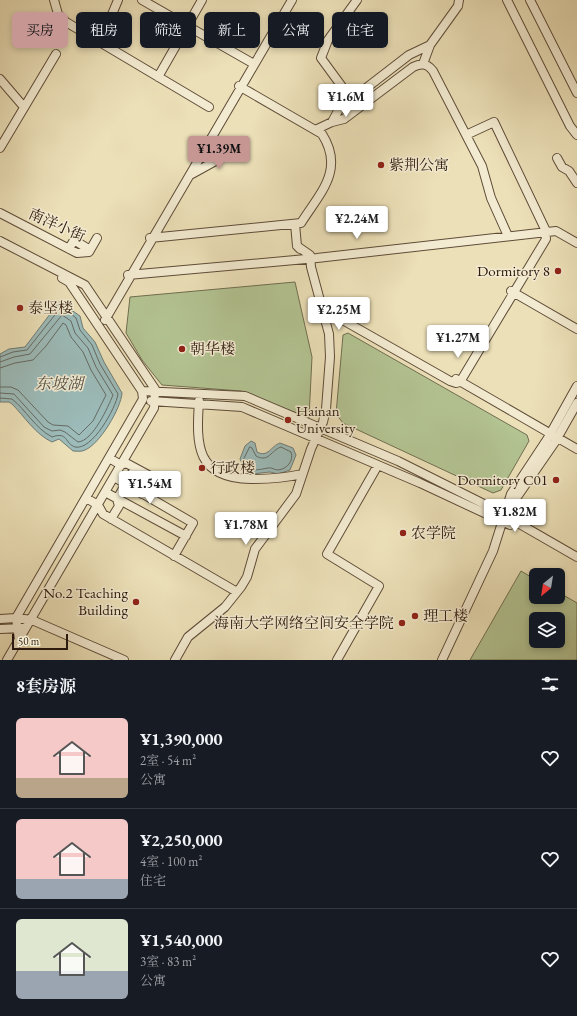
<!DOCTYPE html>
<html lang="zh">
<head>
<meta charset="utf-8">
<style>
  :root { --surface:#171b24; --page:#20242c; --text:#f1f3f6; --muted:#9ea1a6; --line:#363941; --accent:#c59692 }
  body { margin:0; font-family:"EB Garamond","Noto Serif SC",serif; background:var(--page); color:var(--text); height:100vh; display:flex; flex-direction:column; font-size:15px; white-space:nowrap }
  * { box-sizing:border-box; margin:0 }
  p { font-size:13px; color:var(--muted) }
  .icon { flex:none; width:22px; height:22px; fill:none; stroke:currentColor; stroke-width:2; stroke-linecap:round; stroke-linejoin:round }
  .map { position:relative; height:660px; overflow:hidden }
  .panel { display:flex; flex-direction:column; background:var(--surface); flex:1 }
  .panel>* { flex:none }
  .banner { position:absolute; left:12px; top:12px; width:553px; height:36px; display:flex; gap:8px }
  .needle { width:26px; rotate:210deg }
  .buttons { position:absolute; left:529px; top:568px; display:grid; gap:8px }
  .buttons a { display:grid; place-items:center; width:36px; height:36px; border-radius:6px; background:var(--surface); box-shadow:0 2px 6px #0003; font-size:20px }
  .scale { position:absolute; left:12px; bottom:10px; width:56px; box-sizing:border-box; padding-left:4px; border:2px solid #2e1a0e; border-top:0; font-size:11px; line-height:14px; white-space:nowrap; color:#2e1a0e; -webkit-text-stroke:3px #f3ebd1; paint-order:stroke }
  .price { position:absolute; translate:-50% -34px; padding:0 9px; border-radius:4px; background:#fff; color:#222; font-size:13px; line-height:26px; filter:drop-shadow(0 1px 2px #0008) }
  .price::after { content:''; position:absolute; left:50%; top:24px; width:12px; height:9px; margin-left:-6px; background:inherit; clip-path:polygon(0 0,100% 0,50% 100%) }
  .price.current { background:var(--accent); color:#111 }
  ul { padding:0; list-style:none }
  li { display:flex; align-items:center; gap:12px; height:100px; padding:0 16px }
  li+li { border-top:1px solid var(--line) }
  li span { display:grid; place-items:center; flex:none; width:112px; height:80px; border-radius:6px; color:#555 }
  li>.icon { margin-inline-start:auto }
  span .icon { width:48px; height:48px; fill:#fffc; stroke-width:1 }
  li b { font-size:17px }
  h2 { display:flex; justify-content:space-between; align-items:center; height:48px; padding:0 16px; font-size:17px }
  .tag { padding:0 14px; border-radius:6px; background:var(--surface); box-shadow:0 2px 6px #0003; font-size:14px; line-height:36px }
  .tag.current { background:var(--accent); color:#111 }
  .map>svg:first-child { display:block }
</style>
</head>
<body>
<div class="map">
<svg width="577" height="660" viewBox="0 0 577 660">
  <rect width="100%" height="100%" fill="#ece0b8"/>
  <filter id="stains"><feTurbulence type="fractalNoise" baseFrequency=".005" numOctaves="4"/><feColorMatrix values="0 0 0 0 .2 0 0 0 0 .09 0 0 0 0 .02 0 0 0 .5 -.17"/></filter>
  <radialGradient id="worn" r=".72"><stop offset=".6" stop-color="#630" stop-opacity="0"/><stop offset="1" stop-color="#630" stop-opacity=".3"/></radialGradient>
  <!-- green -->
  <path fill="#b3c392" stroke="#706e50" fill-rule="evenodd" d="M295 282 312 357 309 418 241 391 162 385 142 360 126 333 130 297Z
    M348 333 527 435 529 441 501 490 493 493 343 423 336 414 343 335Z
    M521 571 536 580V597H558V592L577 603V660H470ZM536 619H558V641H536Z"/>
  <!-- water -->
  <path fill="#9cbbb9" stroke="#707b75" d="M60 301 66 304 70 309 80 316 83 328 95 342 104 362 122 393C121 408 100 444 85 450 81 452 77 451 73 451L59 439 52 442C35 434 25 417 12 404L9 402H0V354L9 349 25 347Z
    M251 441 255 443 257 452C268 458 271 446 280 443L293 448 296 455 290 470 278 474 270 472 251 474 245 469 240 459 245 446Z"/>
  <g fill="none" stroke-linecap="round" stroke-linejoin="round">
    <!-- shore -->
    <path stroke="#656a64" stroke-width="1" d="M0 357 13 352 27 350 62 306 76 318 80 330 92 345 100 364 118 394C116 408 92 451 75 447 65 444 68 431 52 437 35 428 26 410 12 399L0 398
      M0 362 14 357 30 354 62 315 71 321 75 333 88 348 96 367 113 395C108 407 93 441 78 442L65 432 60 430 52 431 44 427 14 394 0 393
      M0 368 15 363 33 360 46 346 63 323 66 325 71 337 83 352 91 370 106 395 93 421 79 435 68 426 53 425 48 422 18 390 11 387H0
      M250 447 252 448 256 456C269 463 271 450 281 447L291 452C294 461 287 469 278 470 274 470 272 467 268 468 263 469 258 470 253 470L248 466 244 459Z"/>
    <defs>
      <path id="street" d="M54 0 58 14 66 22 209 107
        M142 0 254 64
        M507 0 570 126 577 135
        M530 0 577 93
        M100 43 118 0
        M423 64 430 45
        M158 77 202 0
        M0 79 24 107
        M347 103 343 88 321 58 328 40 357 0
        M332 122 339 109 409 55 430 45 458 6 459 0
        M315 130 332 122 344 119 413 67C421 63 427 63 433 71L482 166 491 198 508 236
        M0 148 56 54
        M557 158 562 167 569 171 577 183
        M190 175 219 159 228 143
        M0 213 77 253 89 252 97 238
        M295 224 297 246 300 249
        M150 238 301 223C320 193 345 170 322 134L239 86
        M0 241 85 285 155 389 154 408 7 660
        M69 249 74 240 90 250
        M128 275 317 258 556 231 577 243
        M511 291 577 329
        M318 306 450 381 456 383 460 382 546 239 545 229 494 122 466 135
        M105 320 292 0
        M456 379 577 449
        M142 391 245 396 398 461 490 507 577 557
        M151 401 242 407 420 483 510 525
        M199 401C196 446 196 478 251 479 268 479 285 478 302 474
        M109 458 121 465 126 463 152 477 142 494
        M114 477 193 523 174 556
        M105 492 186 536
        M86 498 98 505 103 514 237 592
        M111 519 119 506 117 499 135 468
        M508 523 517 497 555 442 577 403
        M0 619 16 618 32 620 124 660
        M0 629 23 628
        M19 639 16 618 143 399 142 391 69 282 62 278
        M175 660 188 637 225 607 241 587 247 577 255 549 296 494 311 449 323 422 326 409 330 357 329 334 311 267 310 255 297 246
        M337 660 379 586 327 554 378 465
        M442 660 493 551 511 494 548 438 577 386"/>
    </defs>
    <!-- street casing -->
    <use href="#street" stroke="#5e4c38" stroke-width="10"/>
    <!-- street -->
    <use href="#street" stroke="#f3ebd1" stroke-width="8"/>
  </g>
  <!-- markers -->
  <g fill="#8f2418" stroke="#f3ebd1" stroke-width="1.5">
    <circle cx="381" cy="165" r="4"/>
    <circle cx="558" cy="271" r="4"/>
    <circle cx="20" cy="308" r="4"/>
    <circle cx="182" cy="349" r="4"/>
    <circle cx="288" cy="420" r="4"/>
    <circle cx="202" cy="468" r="4"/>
    <circle cx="556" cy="480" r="4"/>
    <circle cx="403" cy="533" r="4"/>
    <circle cx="136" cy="602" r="4"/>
    <circle cx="415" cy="616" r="4"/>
    <circle cx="402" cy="623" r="4"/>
  </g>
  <g text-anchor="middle" stroke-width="3" stroke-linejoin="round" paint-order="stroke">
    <!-- poi labels -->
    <g font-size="15" fill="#2e1a0e" stroke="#f3ebd1" text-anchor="start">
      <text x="389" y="170">紫荆公寓</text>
      <text x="550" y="276" text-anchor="end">Dormitory 8</text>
      <text x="28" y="313">泰坚楼</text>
      <text x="190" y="354">朝华楼</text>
      <text x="296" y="416">Hainan<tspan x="296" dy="17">University</tspan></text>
      <text x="210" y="473">行政楼</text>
      <text x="548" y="485" text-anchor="end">Dormitory C01</text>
      <text x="411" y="538">农学院</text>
      <text x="128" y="598" text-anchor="end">No.2 Teaching<tspan x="128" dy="17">Building</tspan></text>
      <text x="423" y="621">理工楼</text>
      <text x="394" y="628" text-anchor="end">海南大学网络空间安全学院</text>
    </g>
    <!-- street labels -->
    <g font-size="15" fill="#2e1a0e" stroke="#f3ebd1">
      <text transform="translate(57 225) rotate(24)" y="5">南洋小街</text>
    </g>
    <!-- water labels -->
    <g font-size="16" font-style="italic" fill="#54524a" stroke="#f3ebd1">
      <text x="59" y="389">东坡湖</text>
    </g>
  </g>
  <rect width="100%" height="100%" filter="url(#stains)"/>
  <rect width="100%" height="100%" fill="url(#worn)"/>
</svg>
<div class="buttons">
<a><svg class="needle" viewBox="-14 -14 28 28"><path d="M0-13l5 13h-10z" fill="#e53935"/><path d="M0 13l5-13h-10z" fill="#9ea1a6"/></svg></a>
<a><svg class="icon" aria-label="layers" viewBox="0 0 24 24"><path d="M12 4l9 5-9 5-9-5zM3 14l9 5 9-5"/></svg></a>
</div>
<div class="scale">50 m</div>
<b class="price" style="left:346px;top:118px">¥1.6M</b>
<b class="price current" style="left:219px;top:170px">¥1.39M</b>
<b class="price" style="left:357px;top:240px">¥2.24M</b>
<b class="price" style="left:339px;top:331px">¥2.25M</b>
<b class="price" style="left:458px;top:359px">¥1.27M</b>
<b class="price" style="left:150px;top:505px">¥1.54M</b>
<b class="price" style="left:515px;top:533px">¥1.82M</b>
<b class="price" style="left:246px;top:546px">¥1.78M</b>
<div class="banner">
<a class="tag current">买房</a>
<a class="tag">租房</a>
<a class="tag">筛选</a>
<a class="tag">新上</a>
<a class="tag">公寓</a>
<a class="tag">住宅</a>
</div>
</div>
<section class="panel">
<h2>8套房源<svg class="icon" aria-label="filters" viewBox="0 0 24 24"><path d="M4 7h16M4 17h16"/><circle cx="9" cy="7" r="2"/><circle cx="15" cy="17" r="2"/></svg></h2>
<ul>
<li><span style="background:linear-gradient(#f6c9c9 75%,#b9a48a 0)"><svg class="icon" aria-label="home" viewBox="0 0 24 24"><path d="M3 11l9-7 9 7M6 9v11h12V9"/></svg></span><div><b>¥1,390,000</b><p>2室 · 54 m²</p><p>公寓</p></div><svg class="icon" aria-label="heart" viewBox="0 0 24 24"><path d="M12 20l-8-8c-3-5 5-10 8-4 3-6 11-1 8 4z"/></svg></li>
<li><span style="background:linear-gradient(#f6c9c9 75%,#9aa5b1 0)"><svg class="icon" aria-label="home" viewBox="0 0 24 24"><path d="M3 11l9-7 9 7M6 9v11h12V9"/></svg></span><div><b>¥2,250,000</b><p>4室 · 100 m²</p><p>住宅</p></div><svg class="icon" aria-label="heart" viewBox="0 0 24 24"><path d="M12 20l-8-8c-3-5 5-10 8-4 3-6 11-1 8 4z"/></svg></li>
<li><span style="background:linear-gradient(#dfe7d0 65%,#9aa5b1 0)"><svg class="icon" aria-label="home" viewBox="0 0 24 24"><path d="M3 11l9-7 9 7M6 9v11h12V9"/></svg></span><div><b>¥1,540,000</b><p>3室 · 83 m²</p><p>公寓</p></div><svg class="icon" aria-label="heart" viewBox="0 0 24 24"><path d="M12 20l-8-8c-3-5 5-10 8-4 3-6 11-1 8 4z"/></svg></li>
</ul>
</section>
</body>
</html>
